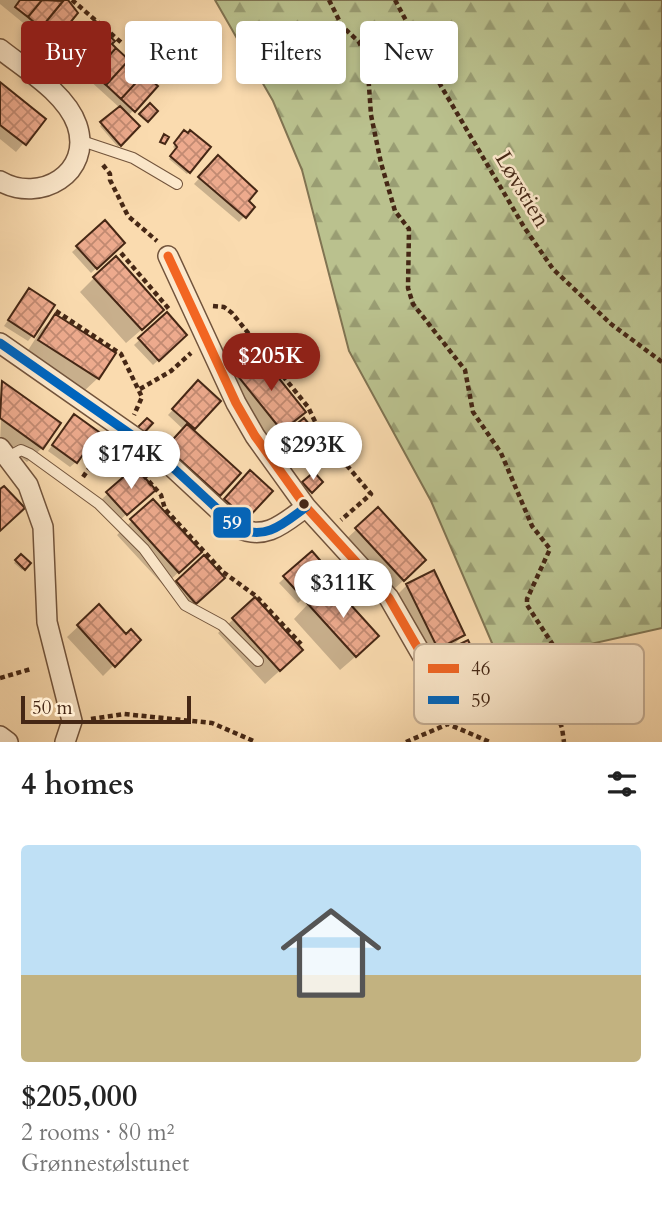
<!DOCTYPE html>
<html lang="en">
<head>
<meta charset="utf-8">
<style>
  :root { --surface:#fff; --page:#f2f2f2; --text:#222; --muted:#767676; --accent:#8f2418 }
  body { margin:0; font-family:Cardo,serif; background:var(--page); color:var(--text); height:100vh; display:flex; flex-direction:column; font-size:26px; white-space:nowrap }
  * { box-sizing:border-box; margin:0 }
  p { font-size:23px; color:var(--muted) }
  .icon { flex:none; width:38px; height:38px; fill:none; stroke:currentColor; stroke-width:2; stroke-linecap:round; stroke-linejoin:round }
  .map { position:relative; height:742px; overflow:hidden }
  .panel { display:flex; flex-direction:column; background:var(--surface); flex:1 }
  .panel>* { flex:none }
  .banner { position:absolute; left:21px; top:21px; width:621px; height:63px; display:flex; gap:14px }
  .scale { position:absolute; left:21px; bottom:18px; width:170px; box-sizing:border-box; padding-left:7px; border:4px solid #452715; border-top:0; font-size:19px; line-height:24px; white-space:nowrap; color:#452715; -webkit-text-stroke:5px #fce8cb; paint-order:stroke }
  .price { position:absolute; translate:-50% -60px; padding:0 16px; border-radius:24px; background:#fff; color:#222; font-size:23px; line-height:46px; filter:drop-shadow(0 2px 4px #0008) }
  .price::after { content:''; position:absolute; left:50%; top:42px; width:21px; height:16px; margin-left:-10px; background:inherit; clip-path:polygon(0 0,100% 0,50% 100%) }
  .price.current { background:var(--accent); color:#fff }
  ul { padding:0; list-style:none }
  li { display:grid; align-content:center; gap:14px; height:371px; padding:0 21px }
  li span { display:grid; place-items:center; height:217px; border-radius:7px; color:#555 }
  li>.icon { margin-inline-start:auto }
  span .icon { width:126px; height:126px; fill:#fffc; stroke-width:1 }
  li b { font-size:30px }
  h2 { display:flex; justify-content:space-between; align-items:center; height:84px; padding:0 21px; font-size:30px }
  .tag { padding:0 24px; border-radius:7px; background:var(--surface); box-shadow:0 4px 10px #0003; font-size:24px; line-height:63px }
  .tag.current { background:var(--accent); color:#fff }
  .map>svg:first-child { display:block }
</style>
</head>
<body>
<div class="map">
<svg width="662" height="742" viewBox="0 0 662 742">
  <defs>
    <pattern id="forest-firs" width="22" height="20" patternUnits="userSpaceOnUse" patternTransform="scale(1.75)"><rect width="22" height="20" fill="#bac18e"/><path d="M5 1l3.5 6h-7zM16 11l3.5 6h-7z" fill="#999d73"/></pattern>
    <pattern id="building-cross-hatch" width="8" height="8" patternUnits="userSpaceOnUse" patternTransform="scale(1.75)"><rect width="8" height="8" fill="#edaa8d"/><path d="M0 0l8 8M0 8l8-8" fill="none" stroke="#c28a72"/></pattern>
  </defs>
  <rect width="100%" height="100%" fill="#fadbaf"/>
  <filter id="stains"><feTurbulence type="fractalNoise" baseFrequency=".00286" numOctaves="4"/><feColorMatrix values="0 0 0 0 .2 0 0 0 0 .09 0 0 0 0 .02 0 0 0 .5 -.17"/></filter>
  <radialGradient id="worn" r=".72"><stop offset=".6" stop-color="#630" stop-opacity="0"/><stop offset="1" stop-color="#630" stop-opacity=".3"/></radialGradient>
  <!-- forest -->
  <path fill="url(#forest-firs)" stroke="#807452" stroke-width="2" d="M215 0H662V628L501 664 431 501 349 351 302 170 273 101Z"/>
  <!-- shadow -->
  <path fill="#0003" d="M0 0H60L63 3 55 39 49 44 0 4Z
    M108 37 109 44 156 86 128 116 138 126 118 147 100 126 120 108 77 69Z
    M0 85 44 119 16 152 0 139Z
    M184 133 208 147 187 174 169 159 177 150 173 147Z
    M218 158 253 207 239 222 194 184Z
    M105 223 123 243 91 273 72 252Z
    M94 278 148 324 126 343 80 292Z
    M29 290 33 335 28 341 4 326Z
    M166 315 185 335 153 365 134 345Z
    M55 316 98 378 83 392 25 355 41 330Z
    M239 376 304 412 267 444 224 391Z
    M198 383 218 401 192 430 219 494 205 509 153 462 184 430 168 415Z
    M3 384 42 448 27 462 0 442Z
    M304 421 316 448 284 470 270 449Z
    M69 422 76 462 70 467 48 451Z
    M135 469 153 490 121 519 102 499Z
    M314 474 321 482 309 493 301 485Z
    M244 478 270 491 241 524 220 505Z
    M132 521 185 566 164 586 117 535Z
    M357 529 410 575 388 594 342 543Z
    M312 553 330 574 298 603 279 583Z
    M21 556 29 563 22 570 14 563Z
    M204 557 222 578 190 608 171 587Z
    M433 573 463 635 447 652 479 667 441 689 429 664 436 657 423 662 392 600 407 585Z
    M255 600 286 665 265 684 218 633Z
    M308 604 362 651 340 670 294 619Z
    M99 607 126 636 139 640 103 676 67 637Z"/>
  <!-- building -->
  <path fill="url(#building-cross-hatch)" stroke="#452715" stroke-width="2" d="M20 0H42L28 17 15 7Z
    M42 0 63 1 41 28 28 17Z
    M68 0 78 13 56 40 41 28 64 0Z
    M107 34 115 41 112 44 116 48 93 74 81 62Z
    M116 48 129 60 106 85 93 74Z
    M129 60 144 74 121 99 106 85Z
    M144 74 158 86 135 112 121 99Z
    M0 82 46 119 26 145 0 125Z
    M150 103 158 111 148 122 139 114Z
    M120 106 140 126 121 146 100 122Z
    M184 130 188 133 190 130 211 147 190 173 170 156 177 147 174 143Z
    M164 134 169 137 165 144 160 142Z
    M218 155 257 191 249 201 255 207 246 218 198 177Z
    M105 220 125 243 97 269 76 246Z
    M116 256 164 310 142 330 93 277Z
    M29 288 55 305 34 337 8 320Z
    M167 312 187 335 159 361 138 338Z
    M55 314 116 353 99 379 38 340Z
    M261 356 306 412 282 431 237 375Z
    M198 380 221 401 195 429 172 409Z
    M2 381 61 423 43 449 0 418Z
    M74 414 99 432 77 463 52 445Z
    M147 418 153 423 143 434 137 428Z
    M304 418 324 442 290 466 275 442Z
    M187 424 241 473 220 496 166 447Z
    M135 467 156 490 127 515 106 492Z
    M250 470 273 491 247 519 224 499Z
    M314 472 323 482 312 493 302 482Z
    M4 486 25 508 0 531V489Z
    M153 499 202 552 179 573 130 519Z
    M378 507 426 560 404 581 355 528Z
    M312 551 332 574 304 599 283 576Z
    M21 554 31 563 25 570 15 560Z
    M204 555 225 578 196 604 176 581Z
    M434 570 465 635 438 649 406 584Z
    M330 582 379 636 356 657 307 603Z
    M255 597 303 650 280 671 232 618Z
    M99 604 126 634 131 629 141 640 115 667 77 625Z
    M468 640 481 668 447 685 433 657Z"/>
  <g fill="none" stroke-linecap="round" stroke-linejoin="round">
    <defs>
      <path id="lane" d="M79 140 133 158 177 184
        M8 457 21 450 30 454 99 504 144 549 185 605 222 625 258 661"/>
      <path id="street" d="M0 49C25 69 66 93 77 125 93 173 40 204 0 181
        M168 256 236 403 255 436 306 507 389 598 423 657
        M0 343 156 452 238 528C266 541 284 523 306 507
        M0 448 28 485 43 527 47 622 72 721 65 742
        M0 736 8 742"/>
    </defs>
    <!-- lane casing -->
    <use href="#lane" stroke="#72543c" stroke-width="12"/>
    <!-- street casing -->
    <use href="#street" stroke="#72543c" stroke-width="22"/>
    <!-- path -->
    <path stroke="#452715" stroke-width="4.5" stroke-dasharray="5 3.5" stroke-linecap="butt" d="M72 0 123 44
      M329 0 342 26 359 42 367 58 371 115 381 163 395 211 409 229 408 288 413 304 465 370 473 412 501 453 532 526 550 549 527 599V605L553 645 555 659 549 693 562 728 564 742
      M395 0 441 86 524 227 553 269 611 324 662 362
      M55 67 95 19
      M103 165 110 174V180L128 216 157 241
      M121 253 169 309
      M213 306 224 307 232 313 308 407 322 436 371 494 341 520
      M56 311 121 354 142 397 134 415
      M140 389 171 371 191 353
      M132 462 161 495 165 509 223 572 256 596 301 644
      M83 477 108 442
      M0 678 31 669
      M91 719 124 714 212 723 256 742
      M406 742 448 724 490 742"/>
    <!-- lane -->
    <use href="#lane" stroke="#fce8cb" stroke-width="10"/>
    <!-- street -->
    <use href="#street" stroke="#fce8cb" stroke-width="19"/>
    <defs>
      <path id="bus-1" d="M168 256 236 403 255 436 306 507 389 598 423 657"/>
      <path id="bus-2" d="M0 343 156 452 238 528C266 541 284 523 306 507"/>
    </defs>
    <!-- bus-1 casing -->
    <use href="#bus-1" stroke="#fce8cb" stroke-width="14"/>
    <!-- bus-2 casing -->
    <use href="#bus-2" stroke="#fce8cb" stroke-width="14"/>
    <!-- bus-1 -->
    <use href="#bus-1" stroke="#f26522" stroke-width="9"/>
    <!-- bus-2 -->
    <use href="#bus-2" stroke="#0065bd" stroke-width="9"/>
  </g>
  <!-- markers -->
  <circle fill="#452715" stroke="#fce8cb" stroke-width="2.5" cx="304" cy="504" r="6"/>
  <g text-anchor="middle" stroke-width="5" stroke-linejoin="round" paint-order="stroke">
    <!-- street labels -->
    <g font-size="23" fill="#452715" stroke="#fce8cb">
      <text transform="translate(523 189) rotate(59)" y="8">Løvstien</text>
    </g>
  </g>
  <!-- legend -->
  <rect x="414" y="644" width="230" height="80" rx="10" fill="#fce8cb" stroke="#c5ae94" stroke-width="2"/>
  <rect x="428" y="664" width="31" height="9" fill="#f26522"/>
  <rect x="428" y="696" width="31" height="8" fill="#0065bd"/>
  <g font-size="19" fill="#452715">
    <text x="471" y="675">46</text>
    <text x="471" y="707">59</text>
  </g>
  <rect stroke="#fce8cb" stroke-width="2.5" x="212" y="506" width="40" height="33" rx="7" fill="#0065bd"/>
  <g font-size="19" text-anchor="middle" font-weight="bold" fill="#fff">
    <text x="232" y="529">59</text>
  </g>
  <rect width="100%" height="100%" filter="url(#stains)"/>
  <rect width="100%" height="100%" fill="url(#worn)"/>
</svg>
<div class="scale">50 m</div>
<b class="price current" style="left:271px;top:393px">$205K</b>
<b class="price" style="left:313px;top:482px">$293K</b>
<b class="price" style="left:131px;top:491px">$174K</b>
<b class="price" style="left:343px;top:620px">$311K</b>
<div class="banner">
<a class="tag current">Buy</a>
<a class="tag">Rent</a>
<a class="tag">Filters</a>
<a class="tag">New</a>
</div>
</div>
<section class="panel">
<h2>4 homes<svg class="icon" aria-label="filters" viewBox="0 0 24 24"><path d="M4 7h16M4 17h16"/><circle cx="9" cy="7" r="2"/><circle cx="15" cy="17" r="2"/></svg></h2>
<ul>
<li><span style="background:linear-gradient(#bfe0f5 60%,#c2b280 0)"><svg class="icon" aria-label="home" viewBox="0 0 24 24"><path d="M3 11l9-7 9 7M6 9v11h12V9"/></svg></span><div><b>$205,000</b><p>2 rooms · 80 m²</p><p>Grønnestølstunet</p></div></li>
</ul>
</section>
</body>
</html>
